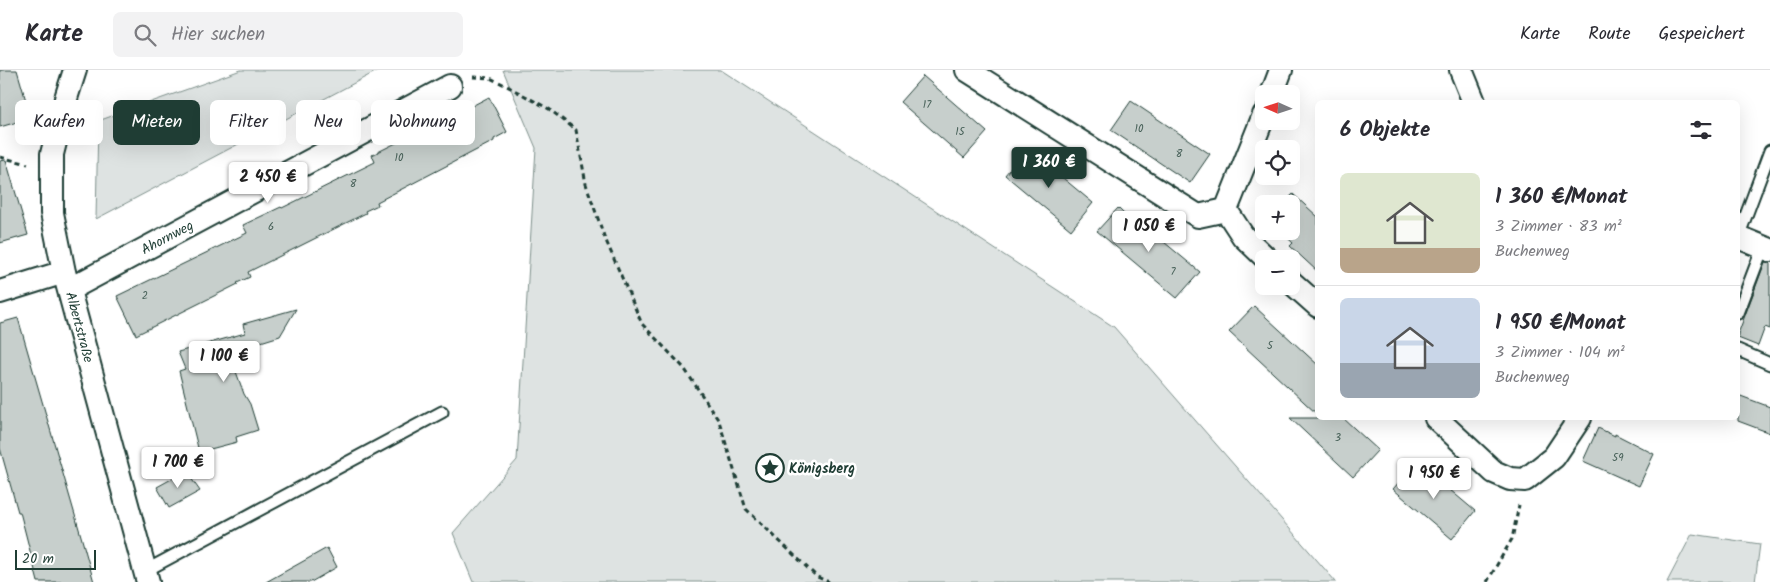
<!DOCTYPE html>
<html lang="de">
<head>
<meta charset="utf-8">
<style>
  :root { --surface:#fff; --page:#f2f2f3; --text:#2b2b33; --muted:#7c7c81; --line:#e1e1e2; --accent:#1f3d34 }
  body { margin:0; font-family:Kalam,sans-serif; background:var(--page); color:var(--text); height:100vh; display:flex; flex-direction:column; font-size:19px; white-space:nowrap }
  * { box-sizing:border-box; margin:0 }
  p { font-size:16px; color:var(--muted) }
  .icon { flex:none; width:28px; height:28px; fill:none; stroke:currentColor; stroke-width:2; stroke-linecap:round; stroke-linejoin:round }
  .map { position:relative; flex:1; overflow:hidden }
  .side { position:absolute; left:1315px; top:30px; width:425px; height:320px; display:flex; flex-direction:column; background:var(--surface); border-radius:8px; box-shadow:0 5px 20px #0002 }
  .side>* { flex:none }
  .hud { position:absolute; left:15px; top:30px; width:475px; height:45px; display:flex; gap:10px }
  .needle { width:32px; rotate:273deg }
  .controls { position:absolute; left:1255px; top:15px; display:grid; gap:10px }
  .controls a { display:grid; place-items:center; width:45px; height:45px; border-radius:8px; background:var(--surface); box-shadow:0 5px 20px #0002; font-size:25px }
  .scale { position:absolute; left:15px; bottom:12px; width:81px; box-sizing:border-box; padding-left:5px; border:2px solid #1f3d34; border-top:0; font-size:14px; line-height:18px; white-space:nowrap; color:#1f3d34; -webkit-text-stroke:4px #fff; paint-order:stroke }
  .price { position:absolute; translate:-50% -42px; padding:0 11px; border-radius:5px; background:#fff; color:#222; font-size:16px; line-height:32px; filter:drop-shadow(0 1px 2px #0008) }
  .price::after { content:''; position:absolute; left:50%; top:30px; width:15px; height:11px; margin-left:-8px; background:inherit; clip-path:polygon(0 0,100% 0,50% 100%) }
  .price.on { background:var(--accent); color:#fff }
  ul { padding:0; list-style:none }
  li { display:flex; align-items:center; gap:15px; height:125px; padding:0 25px }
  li+li { border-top:1px solid var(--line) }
  li span { display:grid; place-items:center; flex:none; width:140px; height:100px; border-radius:8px; color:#555 }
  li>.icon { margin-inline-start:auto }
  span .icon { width:60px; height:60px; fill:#fffc; stroke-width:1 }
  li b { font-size:21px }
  h2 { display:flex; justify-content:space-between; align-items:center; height:60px; padding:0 25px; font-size:21px }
  .pill { padding:0 18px; border-radius:8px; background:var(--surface); box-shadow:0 5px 20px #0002; font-size:18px; line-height:45px }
  .pill.on { background:var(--accent); color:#fff }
  header { display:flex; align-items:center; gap:30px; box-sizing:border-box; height:70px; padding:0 25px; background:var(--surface); border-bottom:1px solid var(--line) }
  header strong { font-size:24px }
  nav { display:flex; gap:28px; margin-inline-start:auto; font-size:18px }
  .search { width:350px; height:45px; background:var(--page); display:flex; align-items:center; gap:12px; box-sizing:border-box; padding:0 18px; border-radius:8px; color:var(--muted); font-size:19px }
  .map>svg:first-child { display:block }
</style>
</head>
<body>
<header>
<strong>Karte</strong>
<div class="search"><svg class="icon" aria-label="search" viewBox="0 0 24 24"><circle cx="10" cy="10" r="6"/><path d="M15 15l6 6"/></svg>Hier suchen</div>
<nav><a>Karte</a><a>Route</a><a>Gespeichert</a></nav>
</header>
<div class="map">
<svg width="1770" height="512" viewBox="0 0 1770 512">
  <rect width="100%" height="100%" fill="#fff"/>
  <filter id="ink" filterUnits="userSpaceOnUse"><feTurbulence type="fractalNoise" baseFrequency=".02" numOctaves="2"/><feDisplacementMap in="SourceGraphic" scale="10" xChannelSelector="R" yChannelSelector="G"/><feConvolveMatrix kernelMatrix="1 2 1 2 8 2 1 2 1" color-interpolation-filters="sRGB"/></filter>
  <g filter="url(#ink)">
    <!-- green -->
    <path fill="#dee3e2" stroke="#7e908b" d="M241 0H379L96 149 98 51Z
      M503 0H721L1114 257 1336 512H473L453 463 517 390 536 78Z
      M1692 464 1760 474 1755 512H1667Z"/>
    <!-- building -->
    <path fill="#c7cfcc" stroke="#1f3d34" d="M0 0H17L31 48 0 57Z
      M923 6 987 62 964 88 900 32Z
      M489 27 507 62 494 69V71L377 132 378 135 365 141 366 143 248 202 250 207 237 213 238 214 136 265 117 226 247 163 243 155 281 137 282 138 375 92 372 85 410 66 411 68Z
      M1131 31 1210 84 1190 113 1111 60Z
      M1027 78 1093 133 1071 160 1005 105Z
      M6 90 28 165 0 173V91Z
      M1293 124 1318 147V202L1290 176 1293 173 1280 161H1291V134H1283Z
      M1118 138 1131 151 1134 147 1200 202 1177 228 1097 161Z
      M1765 192 1770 193V259L1765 257 1758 276 1738 268V264Z
      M1254 236 1318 295V345L1229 262Z
      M296 239 280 266 251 275 256 289 234 296 244 324 250 334 258 360 236 367 237 372 199 382 179 301 185 299 178 282 245 263 243 254Z
      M18 248 79 459 94 512H38L20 442H18L0 378V253Z
      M1738 325 1770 337V363L1738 351Z
      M1290 348H1343L1378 380 1353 407Z
      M1598 358 1615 366V364L1654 384 1639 416 1583 391Z
      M1417 392 1475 441 1452 469 1393 419Z
      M186 401 200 421 169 438 157 417Z
      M327 478 337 497 311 512H266Z"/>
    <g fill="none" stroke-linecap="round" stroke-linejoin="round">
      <defs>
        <path id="lane" d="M1738 167 1770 81
          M1738 243 1763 177
          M1738 280 1770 294
          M145 501 442 342"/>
        <path id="street" d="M75 0 67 25 52 84V143L64 202 148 512
          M967 0 1198 146 1226 140 1264 45
          M1461 0 1474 32
          M1272 24 1281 0
          M1226 140 1243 166 1267 189
          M1738 167 1770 180
          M1291 212 1318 236
          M70 219 450 16
          M0 222 64 202
          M1436 348 1494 402 1510 409 1525 410 1554 387 1580 348"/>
      </defs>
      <!-- lane casing -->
      <use href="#lane" stroke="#1f3d34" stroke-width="15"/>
      <!-- street casing -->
      <use href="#street" stroke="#1f3d34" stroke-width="26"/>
      <!-- path -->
      <path stroke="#1f3d34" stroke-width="3" stroke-dasharray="5 4" stroke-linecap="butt" d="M473 7 490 8 505 15 549 39 576 60 586 114 604 166 642 254 684 298 719 351 746 439 817 507 829 512
        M0 87 28 94
        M1487 512 1512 469 1519 435"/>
      <!-- lane -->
      <use href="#lane" stroke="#fff" stroke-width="11"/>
      <!-- street -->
      <use href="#street" stroke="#fff" stroke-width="22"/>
    </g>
  </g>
  <!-- icons -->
  <defs>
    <symbol id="sight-ring" viewBox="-11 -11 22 22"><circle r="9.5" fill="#fff" stroke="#1f3d34" stroke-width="1.5"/><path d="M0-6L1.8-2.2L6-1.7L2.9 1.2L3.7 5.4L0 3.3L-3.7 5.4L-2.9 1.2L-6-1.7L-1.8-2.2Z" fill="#1f3d34"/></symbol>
  </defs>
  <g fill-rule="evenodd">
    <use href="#sight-ring" x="754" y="382" width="32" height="32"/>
  </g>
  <g text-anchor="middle" stroke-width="5" stroke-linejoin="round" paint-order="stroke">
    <!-- number labels -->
    <g font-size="11" fill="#49625a">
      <text x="927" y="38">17</text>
      <text x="1139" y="62">10</text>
      <text x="960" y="65">15</text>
      <text x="1179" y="87">8</text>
      <text x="399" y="91">10</text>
      <text x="353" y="117">8</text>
      <text x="271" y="160">6</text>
      <text x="1173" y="205">7</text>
      <text x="145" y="229">2</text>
      <text x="1270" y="279">5</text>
      <text x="1338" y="371">3</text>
      <text x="1618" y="391">59</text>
    </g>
    <!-- street labels -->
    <g font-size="14" fill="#1f3d34" stroke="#fff">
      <text transform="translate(167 167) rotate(-28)" y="5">Ahornweg</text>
      <text transform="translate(80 257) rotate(75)" y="5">Albertstraße</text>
    </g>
    <!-- poi labels -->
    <g font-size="14" font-weight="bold" fill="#1f3d34" stroke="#fff" text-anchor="start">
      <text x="789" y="403">Königsberg</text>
    </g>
  </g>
</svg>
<div class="controls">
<a><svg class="needle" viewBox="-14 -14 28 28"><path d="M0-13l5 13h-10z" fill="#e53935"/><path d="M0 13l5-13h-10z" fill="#7c7c81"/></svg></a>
<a><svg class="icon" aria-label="locate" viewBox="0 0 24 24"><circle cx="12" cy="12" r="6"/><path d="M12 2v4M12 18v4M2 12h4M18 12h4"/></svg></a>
<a>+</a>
<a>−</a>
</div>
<div class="scale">20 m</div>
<b class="price on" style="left:1049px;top:119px">1 360 €</b>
<b class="price" style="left:268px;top:134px">2 450 €</b>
<b class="price" style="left:1149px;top:183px">1 050 €</b>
<b class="price" style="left:224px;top:313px">1 100 €</b>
<b class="price" style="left:178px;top:419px">1 700 €</b>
<b class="price" style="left:1434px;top:430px">1 950 €</b>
<div class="hud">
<a class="pill">Kaufen</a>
<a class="pill on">Mieten</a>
<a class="pill">Filter</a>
<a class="pill">Neu</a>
<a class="pill">Wohnung</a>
</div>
<section class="side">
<h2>6 Objekte<svg class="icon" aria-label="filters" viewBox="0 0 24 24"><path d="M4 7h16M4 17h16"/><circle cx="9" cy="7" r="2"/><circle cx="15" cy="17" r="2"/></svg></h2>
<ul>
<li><span style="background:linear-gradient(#dfe7d0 75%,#b9a48a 0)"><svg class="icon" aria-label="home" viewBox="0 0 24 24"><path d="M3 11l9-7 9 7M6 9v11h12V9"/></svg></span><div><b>1 360 €/Monat</b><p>3 Zimmer · 83 m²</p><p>Buchenweg</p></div></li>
<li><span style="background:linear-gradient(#c9d6e8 65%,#9aa5b1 0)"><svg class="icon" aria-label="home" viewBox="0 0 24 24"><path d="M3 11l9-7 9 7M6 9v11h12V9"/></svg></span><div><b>1 950 €/Monat</b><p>3 Zimmer · 104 m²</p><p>Buchenweg</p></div></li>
</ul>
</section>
</div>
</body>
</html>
